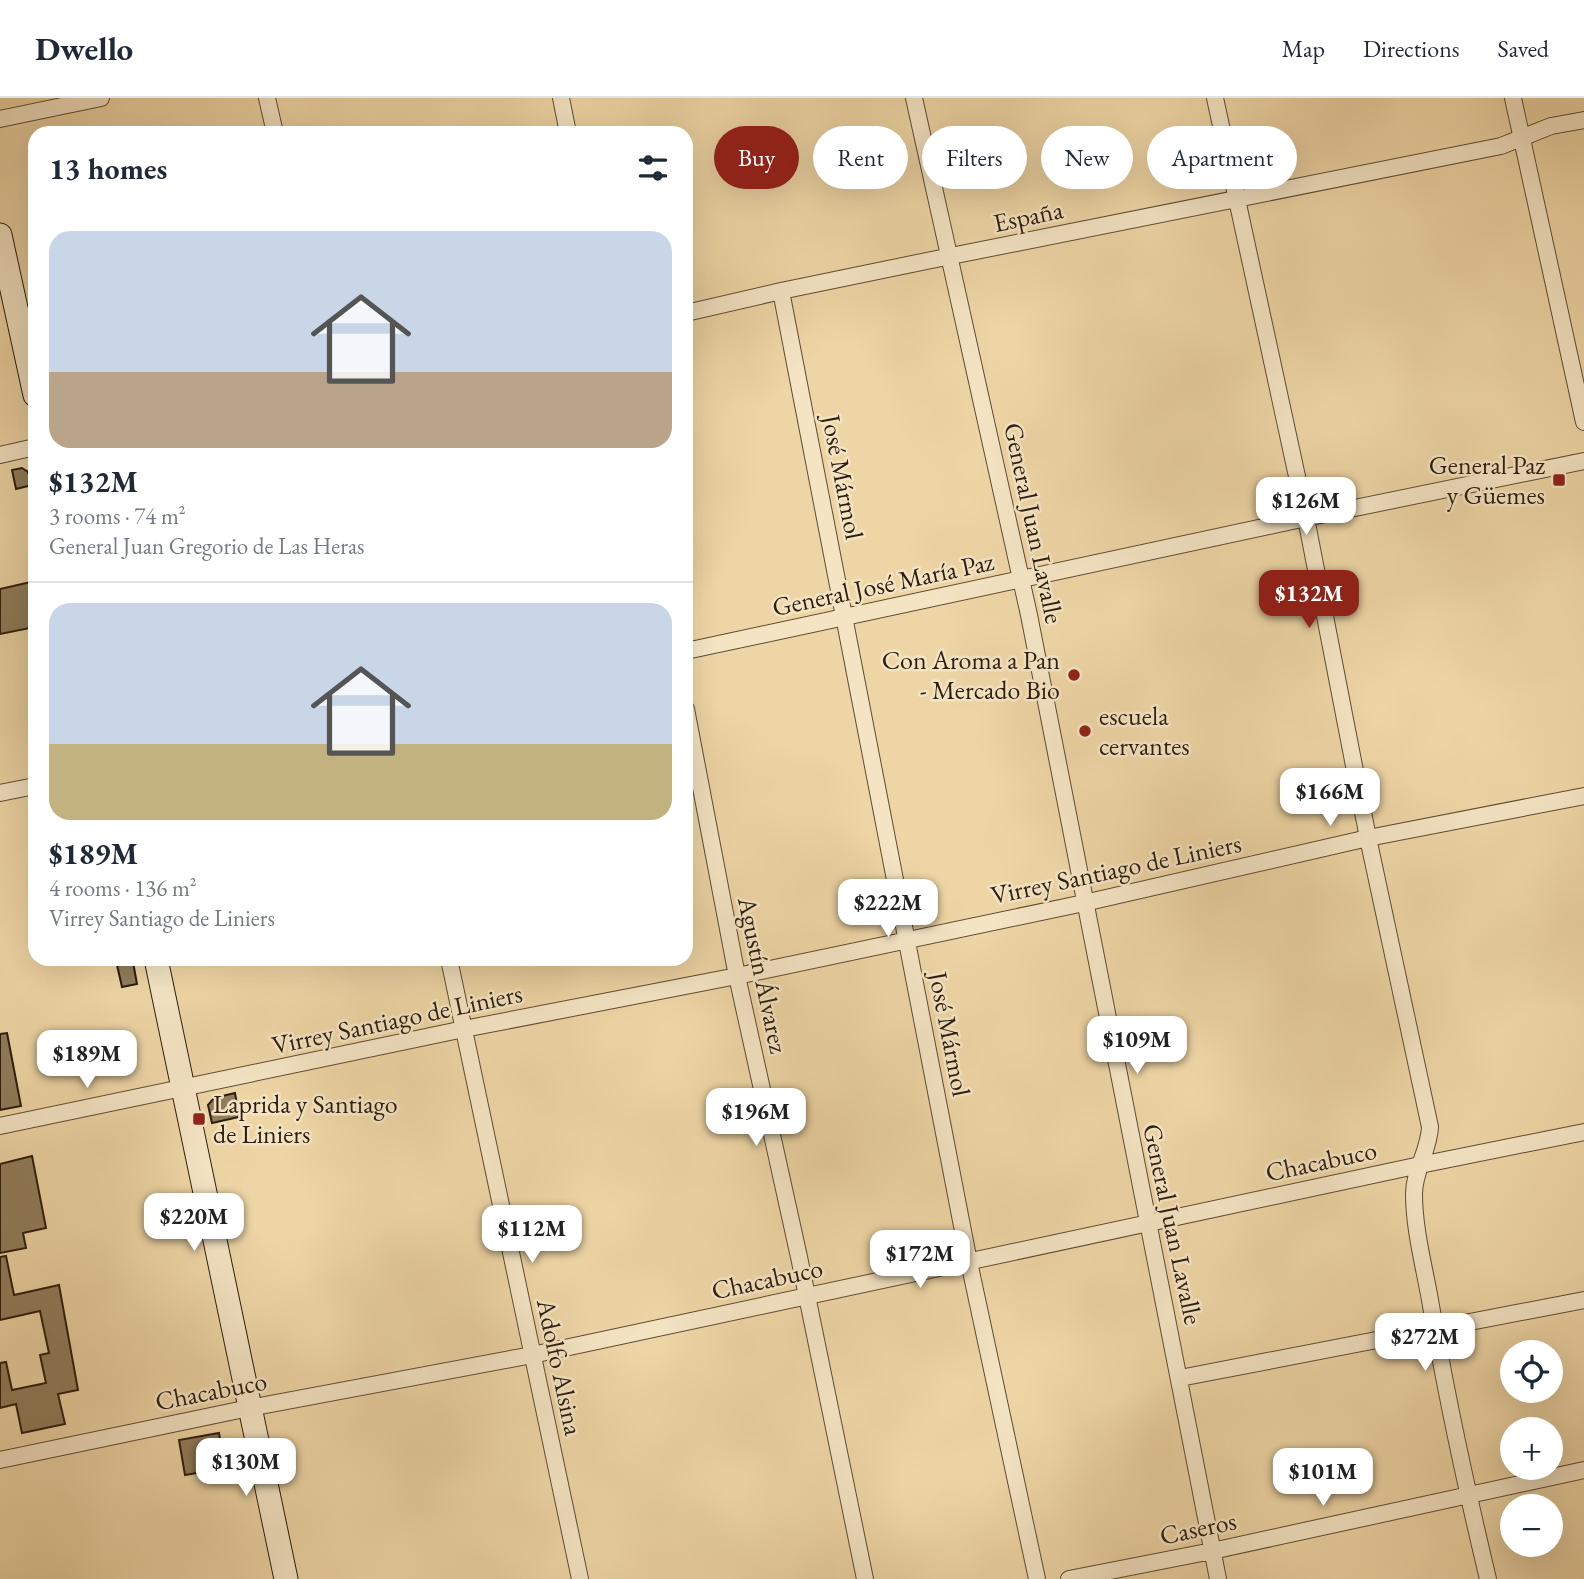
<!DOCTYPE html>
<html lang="en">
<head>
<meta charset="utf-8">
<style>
  :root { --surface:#fff; --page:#f2f2f3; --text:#1f2937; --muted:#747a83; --line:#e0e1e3; --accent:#8f2418 }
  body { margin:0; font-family:"EB Garamond",serif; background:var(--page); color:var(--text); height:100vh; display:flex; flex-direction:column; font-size:26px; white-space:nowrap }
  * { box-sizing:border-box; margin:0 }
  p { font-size:23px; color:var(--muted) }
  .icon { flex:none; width:38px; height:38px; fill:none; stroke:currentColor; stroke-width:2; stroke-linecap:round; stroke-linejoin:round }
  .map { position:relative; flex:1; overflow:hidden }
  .side { position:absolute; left:28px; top:28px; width:665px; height:840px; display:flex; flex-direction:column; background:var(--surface); border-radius:21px; box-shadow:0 7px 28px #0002 }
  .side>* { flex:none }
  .guide { position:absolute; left:714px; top:28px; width:665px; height:63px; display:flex; gap:14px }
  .buttons { position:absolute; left:1500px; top:1242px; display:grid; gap:14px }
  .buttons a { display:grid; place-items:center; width:63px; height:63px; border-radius:50%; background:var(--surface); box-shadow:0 7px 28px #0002; font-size:35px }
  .price { position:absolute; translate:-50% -60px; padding:0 16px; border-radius:14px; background:#fff; color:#222; font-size:23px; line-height:46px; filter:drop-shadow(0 2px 4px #0008) }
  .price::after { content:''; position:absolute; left:50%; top:42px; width:21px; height:16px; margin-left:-10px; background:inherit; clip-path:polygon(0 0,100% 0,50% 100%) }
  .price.current { background:var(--accent); color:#fff }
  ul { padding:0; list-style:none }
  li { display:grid; align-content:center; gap:14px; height:371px; padding:0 21px }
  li+li { border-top:2px solid var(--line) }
  li span { display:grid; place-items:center; height:217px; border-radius:21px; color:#555 }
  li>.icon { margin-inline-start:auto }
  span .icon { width:126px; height:126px; fill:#fffc; stroke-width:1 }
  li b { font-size:30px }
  h2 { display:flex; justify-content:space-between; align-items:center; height:84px; padding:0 21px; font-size:30px }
  .chip { padding:0 24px; border-radius:32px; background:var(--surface); box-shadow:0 7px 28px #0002; font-size:24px; line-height:63px }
  .chip.current { background:var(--accent); color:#fff }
  header { display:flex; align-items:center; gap:42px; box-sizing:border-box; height:98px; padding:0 35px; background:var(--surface); border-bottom:2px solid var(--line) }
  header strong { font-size:33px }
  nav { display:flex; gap:38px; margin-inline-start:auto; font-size:24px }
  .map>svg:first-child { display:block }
</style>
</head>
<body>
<header>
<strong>Dwello</strong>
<nav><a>Map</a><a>Directions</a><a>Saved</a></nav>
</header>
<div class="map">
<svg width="1584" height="1481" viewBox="0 0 1584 1481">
  <rect width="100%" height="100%" fill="#eed5a5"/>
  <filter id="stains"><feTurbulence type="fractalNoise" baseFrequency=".00286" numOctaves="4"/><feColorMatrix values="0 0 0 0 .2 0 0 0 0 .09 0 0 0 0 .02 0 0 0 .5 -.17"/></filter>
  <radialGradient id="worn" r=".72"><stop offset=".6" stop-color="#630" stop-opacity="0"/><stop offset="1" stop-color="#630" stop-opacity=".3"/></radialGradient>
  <!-- building -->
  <path fill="#917d5c" stroke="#2d1e0d" stroke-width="2" d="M22 370 28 374 32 387 16 391 12 372Z
    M35 483V529L0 536V491Z
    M133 864 137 886 122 889 117 867Z
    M7 935 21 1008 0 1012V936Z
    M235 995 239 1019 212 1025 208 1007 214 1000Z
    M32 1058 46 1130 23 1135 26 1150 0 1155V1066Z
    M6 1158 14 1197 59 1187 78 1292 58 1296 65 1326 22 1335 16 1306 0 1310V1265L6 1264 12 1292 46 1285 40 1257 49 1255 40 1213 0 1222V1159Z
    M219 1335 225 1370 185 1377 179 1342Z"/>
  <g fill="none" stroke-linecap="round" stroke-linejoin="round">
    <defs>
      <path id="street" d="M267 0 275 35
        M561 0 568 35
        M914 0 1029 517 1218 1481
        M1215 0 1306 420 1368 740 1430 1029C1429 1053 1414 1072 1414 1096 1414 1131 1424 1168 1430 1202 1446 1296 1466 1389 1488 1481
        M1513 0 1584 324
        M0 21 101 0
        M781 193 969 1164 1037 1481
        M686 215 781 193 951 158 1501 48 1551 28 1584 22
        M0 357 35 349
        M686 553 1306 420 1584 363
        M686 611 737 878 799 1159 865 1481
        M0 695 35 688
        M449 861 580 1481
        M0 1028 464 931 737 878 1084 805 1368 740 1584 698
        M1180 1280 1584 1202
        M0 1362 249 1310 532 1257 1420 1067 1584 1034
        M1069 1481 1212 1453 1584 1372"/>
      <path id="secondary" d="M0 137 35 297
        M156 861 286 1481"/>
    </defs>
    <!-- street casing -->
    <use href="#street" stroke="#5d4c33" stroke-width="18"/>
    <!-- secondary casing -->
    <use href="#secondary" stroke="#2d1e0d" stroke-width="25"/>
    <!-- street -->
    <use href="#street" stroke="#f4e4c4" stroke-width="16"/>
    <!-- secondary -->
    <use href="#secondary" stroke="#f4e4c4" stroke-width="23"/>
  </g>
  <!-- markers -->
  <g fill="#8f2418" stroke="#f4e4c4" stroke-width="2.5">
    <rect x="1552" y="375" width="14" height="14" rx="3.5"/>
    <circle cx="1074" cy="577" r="7"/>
    <circle cx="1085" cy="633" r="7"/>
    <rect x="192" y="1014" width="14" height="14" rx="3.5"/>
  </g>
  <g text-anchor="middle" stroke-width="5" stroke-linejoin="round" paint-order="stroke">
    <!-- street labels -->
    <g font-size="26" fill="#2d1e0d" stroke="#f4e4c4">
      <text transform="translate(1028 118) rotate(-12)" y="9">España</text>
      <text transform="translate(843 379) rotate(79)" y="9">José Mármol</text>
      <text transform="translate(1034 425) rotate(78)" y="9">General Juan Lavalle</text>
      <text transform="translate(883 486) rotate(-12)" y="9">General José María Paz</text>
      <text transform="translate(1116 771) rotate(-12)" y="9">Virrey Santiago de Liniers</text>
      <text transform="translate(763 877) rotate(78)" y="9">Agustín Álvarez</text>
      <text transform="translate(397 921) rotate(-12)" y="9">Virrey Santiago de Liniers</text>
      <text transform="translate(950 936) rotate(79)" y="9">José Mármol</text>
      <text transform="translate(1321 1063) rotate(-12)" y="9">Chacabuco</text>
      <text transform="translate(1173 1126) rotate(78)" y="9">General Juan Lavalle</text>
      <text transform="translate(767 1181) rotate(-12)" y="9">Chacabuco</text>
      <text transform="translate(560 1269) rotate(78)" y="9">Adolfo Alsina</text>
      <text transform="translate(211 1293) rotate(-11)" y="9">Chacabuco</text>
      <text transform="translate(1198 1430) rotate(-12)" y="9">Caseros</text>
    </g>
    <!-- poi labels -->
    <g font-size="26" fill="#2d1e0d" stroke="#f4e4c4" text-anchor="end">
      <text x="1545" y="376">General Paz<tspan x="1545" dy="30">y Güemes</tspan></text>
      <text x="1060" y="571">Con Aroma a Pan<tspan x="1060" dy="30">- Mercado Bio</tspan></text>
      <text x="1099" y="627" text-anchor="start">escuela<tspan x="1099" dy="30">cervantes</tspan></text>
      <text x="213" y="1015" text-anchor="start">Laprida y Santiago<tspan x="213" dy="30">de Liniers</tspan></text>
    </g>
  </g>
  <rect width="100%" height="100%" filter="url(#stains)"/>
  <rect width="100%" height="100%" fill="url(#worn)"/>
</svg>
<div class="buttons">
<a><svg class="icon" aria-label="locate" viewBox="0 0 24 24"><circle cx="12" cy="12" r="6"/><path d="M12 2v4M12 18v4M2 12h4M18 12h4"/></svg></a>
<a>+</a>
<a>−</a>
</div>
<b class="price" style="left:1306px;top:439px">$126M</b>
<b class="price current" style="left:1309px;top:532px">$132M</b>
<b class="price" style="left:1330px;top:730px">$166M</b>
<b class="price" style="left:888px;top:841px">$222M</b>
<b class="price" style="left:1137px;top:978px">$109M</b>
<b class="price" style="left:87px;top:992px">$189M</b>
<b class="price" style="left:756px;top:1050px">$196M</b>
<b class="price" style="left:194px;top:1155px">$220M</b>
<b class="price" style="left:532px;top:1167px">$112M</b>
<b class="price" style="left:920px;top:1192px">$172M</b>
<b class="price" style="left:1425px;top:1275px">$272M</b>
<b class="price" style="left:246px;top:1400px">$130M</b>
<b class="price" style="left:1323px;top:1410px">$101M</b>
<div class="guide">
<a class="chip current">Buy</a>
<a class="chip">Rent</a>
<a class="chip">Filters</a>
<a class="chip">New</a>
<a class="chip">Apartment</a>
</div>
<section class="side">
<h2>13 homes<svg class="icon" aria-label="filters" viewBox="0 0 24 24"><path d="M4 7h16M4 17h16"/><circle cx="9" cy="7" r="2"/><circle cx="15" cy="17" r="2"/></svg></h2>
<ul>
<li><span style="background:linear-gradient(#c9d6e8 65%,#b9a48a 0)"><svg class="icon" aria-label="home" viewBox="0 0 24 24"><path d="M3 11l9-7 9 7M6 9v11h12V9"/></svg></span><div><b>$132M</b><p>3 rooms · 74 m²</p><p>General Juan Gregorio de Las Heras</p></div></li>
<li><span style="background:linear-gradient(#c9d6e8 65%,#c2b280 0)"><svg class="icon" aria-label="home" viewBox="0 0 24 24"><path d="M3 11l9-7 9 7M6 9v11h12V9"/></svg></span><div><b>$189M</b><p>4 rooms · 136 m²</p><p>Virrey Santiago de Liniers</p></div></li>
</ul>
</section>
</div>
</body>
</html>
